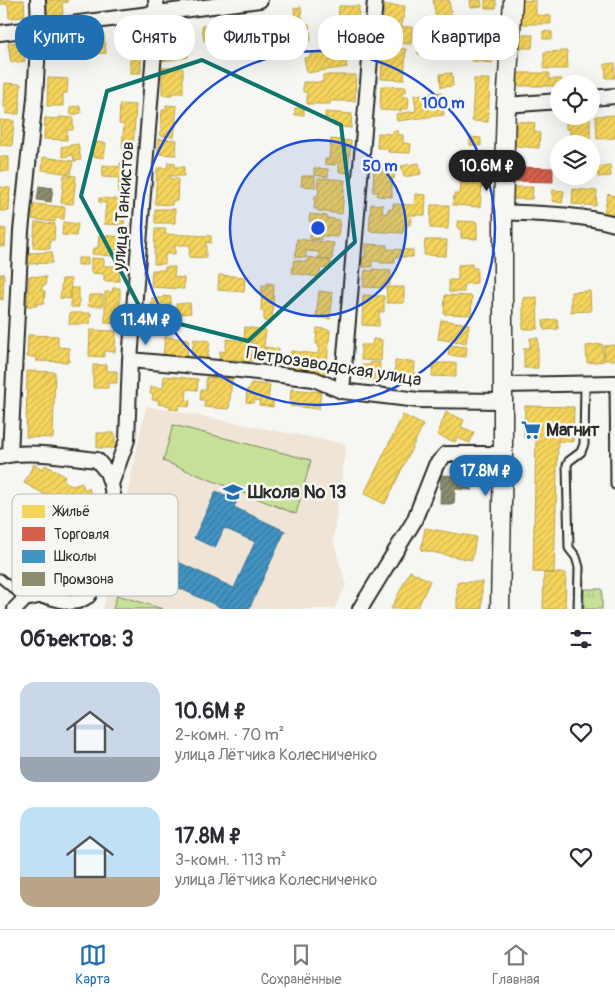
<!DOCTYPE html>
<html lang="ru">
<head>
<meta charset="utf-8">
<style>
  :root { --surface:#fff; --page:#f7f7f7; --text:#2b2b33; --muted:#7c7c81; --line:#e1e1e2; --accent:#1f6fb2 }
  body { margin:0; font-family:Pangolin,sans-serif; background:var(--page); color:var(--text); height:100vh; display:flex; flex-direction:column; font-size:19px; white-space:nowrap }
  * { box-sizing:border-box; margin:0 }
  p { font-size:16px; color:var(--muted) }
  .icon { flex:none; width:28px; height:28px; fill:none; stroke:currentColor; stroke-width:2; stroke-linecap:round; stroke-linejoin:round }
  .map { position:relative; height:609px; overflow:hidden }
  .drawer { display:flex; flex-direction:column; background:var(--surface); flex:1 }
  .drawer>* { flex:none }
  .guide { position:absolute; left:15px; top:15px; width:585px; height:45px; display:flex; gap:10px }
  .tools { position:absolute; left:550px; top:75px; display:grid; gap:10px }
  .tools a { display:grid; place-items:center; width:50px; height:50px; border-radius:50%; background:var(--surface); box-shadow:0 5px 20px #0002; font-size:25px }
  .price { position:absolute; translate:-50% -42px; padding:0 11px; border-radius:18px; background:var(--accent); color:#fff; font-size:16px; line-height:32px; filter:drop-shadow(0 1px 2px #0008) }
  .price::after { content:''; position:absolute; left:50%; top:30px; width:15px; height:11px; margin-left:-8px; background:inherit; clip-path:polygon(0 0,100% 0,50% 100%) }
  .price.active { background:#222; color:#fff }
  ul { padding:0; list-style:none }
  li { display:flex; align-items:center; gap:15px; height:125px; padding:0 20px }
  li span { display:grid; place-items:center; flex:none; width:140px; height:100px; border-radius:15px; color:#555 }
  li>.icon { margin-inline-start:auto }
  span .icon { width:60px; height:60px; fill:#fffc; stroke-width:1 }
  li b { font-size:21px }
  h2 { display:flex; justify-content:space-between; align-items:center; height:60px; padding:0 20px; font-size:21px }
  .pill { padding:0 18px; border-radius:20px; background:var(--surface); box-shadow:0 5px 20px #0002; font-size:18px; line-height:45px }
  .pill.active { background:var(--accent); color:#fff }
  .menu { display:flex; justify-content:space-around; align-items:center; height:70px; border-top:1px solid var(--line); background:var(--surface); font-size:14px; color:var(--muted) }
  .menu a { display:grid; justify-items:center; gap:2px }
  .menu .active { color:var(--accent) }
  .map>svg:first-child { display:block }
</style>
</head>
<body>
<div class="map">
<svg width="615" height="609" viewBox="0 0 615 609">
  <defs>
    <pattern id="park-tufts" width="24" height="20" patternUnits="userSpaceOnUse" patternTransform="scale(1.25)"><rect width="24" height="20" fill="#c6e097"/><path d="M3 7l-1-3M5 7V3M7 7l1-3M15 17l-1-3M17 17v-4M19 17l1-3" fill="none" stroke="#aac082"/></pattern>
    <pattern id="homes-hatch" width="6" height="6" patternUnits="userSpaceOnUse" patternTransform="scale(1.25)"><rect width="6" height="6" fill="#f6d55c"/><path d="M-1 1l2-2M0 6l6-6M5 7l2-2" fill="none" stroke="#d3b750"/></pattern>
    <pattern id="shops-hatch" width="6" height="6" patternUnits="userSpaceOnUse" patternTransform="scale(1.25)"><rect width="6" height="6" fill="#d6604d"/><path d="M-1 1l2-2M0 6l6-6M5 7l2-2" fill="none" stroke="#ae4f40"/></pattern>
    <pattern id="schools-hatch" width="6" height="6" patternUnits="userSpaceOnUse" patternTransform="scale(1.25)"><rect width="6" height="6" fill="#4393c3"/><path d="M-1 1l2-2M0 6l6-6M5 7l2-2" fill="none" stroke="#38789f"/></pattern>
    <pattern id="industry-hatch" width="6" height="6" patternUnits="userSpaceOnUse" patternTransform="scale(1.25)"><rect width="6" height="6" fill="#8c8c6e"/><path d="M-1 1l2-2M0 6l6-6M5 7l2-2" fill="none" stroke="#73735b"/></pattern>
  </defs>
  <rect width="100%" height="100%" fill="#f6f6f2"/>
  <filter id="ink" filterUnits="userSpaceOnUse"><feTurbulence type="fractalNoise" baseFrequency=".02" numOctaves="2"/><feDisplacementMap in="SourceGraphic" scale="10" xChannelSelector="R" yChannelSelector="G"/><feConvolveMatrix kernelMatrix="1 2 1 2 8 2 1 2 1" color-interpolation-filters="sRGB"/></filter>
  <g filter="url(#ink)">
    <!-- built -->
    <path fill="#efe4d5" d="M146 406 346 444 333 540 346 585 334 609H103Z"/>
    <!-- grass -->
    <path fill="#c6e097" stroke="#788661" d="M173 425 311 460 296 514 163 461Z
      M117 595 163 609H113Z"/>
    <!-- park -->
    <path fill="url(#park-tufts)" stroke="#788661" d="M584 589H602V609H584Z"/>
    <!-- homes -->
    <path fill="url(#homes-hatch)" stroke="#b9a24d" d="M0 0H24L25 17 9 18 8 4H0Z
      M46 0H67L68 2 62 3 63 14 47 15Z
      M433 0H449L452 21 438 22V19H436Z
      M470 0H481L482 6 471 7Z
      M485 0H496V8H485Z
      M521 0 536 1V15L551 16V24H521Z
      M384 5 405 6 404 18H402L401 27H412L411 44 393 43V48H383Z
      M339 6H359L358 28 338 27Z
      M301 7 302 19 295 20 294 8Z
      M473 19 492 20 491 36H473Z
      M266 20 267 36 247 38 245 22Z
      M219 24 220 39 204 41 202 26Z
      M309 24 311 41 290 44 288 26Z
      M275 25H286V40H276Z
      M190 30 192 41 185 42V45H187L188 57 163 61 159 34Z
      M543 31 552 32V39H543Z
      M117 32H141V73H130V47H117Z
      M441 33 443 51 418 54 416 35Z
      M104 34 106 53 88 54 86 36Z
      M520 35H533L532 48H519Z
      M77 36 78 47 69 48V56L54 57 52 38Z
      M258 41 259 48 243 51 241 43Z
      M23 42 25 61 11 63 8 43Z
      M473 46 493 48 492 63 472 61Z
      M383 48 406 49 404 80 381 79Z
      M334 50 335 55 344 53 347 67 307 73 304 58 310 57V54Z
      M567 51 568 69H544V52Z
      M615 63V78H606L605 64Z
      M162 68H183V93H172V95H162Z
      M452 73 453 86 441 87 440 74Z
      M517 73H549V79H562V84H559V86H518Z
      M323 75H356L355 101H330V104H307V92H303V82H323Z
      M48 78 68 79 67 93H63V106H47Z
      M474 79H490L488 122 472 121Z
      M5 83 21 84 19 114H6V107H4Z
      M381 86 406 87V92H402V97H409L408 109H401V111L380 110Z
      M441 92 444 115 397 121 396 114 416 111 414 95Z
      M120 104 136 105 133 149 122 148 124 124H119Z
      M166 105 177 106 174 137 160 136 162 110H166Z
      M80 106 81 113 71 115 70 107Z
      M295 108H304V115H295Z
      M325 112 352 114 351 128 333 126V119L325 118Z
      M615 115V138L597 139 596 116Z
      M566 116H590V139H570V129H566Z
      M59 117 73 118V130H67V140L44 139 45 118 59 119Z
      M0 120 14 121 12 146 0 145Z
      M517 121 535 123 534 132 540 133 539 148 515 146Z
      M393 131H398V135H403V143L411 144 410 153 388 152V148H377L378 133 393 134Z
      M470 137 481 138V146L470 145Z
      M158 139 177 140 176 155 158 154Z
      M331 139 351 141 348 173 339 172V163H335V165L325 164V159H329Z
      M92 142 106 143 104 158 90 156Z
      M78 144 81 160 74 161 73 155 63 157 61 147Z
      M463 151 485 152 484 168 467 167V161H462Z
      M0 157H9V171H0Z
      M43 157 73 161 71 174 42 170Z
      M168 162 175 163V167H184V176H170V179H178L177 201H172V205L155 204 157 168H167Z
      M120 163 130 164 127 194H118L119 178 102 177 103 165 120 167Z
      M419 163 421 174 404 177 401 166Z
      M374 165H383V168H395L394 179H390V183H392V197L377 196 378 192H373Z
      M610 165 611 176 598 177 597 167Z
      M314 168 328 169V177L314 175Z
      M64 175 76 176 73 204 61 203Z
      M302 176H315V187L301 186Z
      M318 178 345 180 342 214 318 211V209H314L315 196H318L319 189 317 188Z
      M461 182 482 184 480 207 453 205 454 194H460Z
      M0 187 10 188 9 211H0Z
      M513 187H533L532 199H513Z
      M573 189 597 191 596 206 572 204Z
      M553 190 564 191 562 203 552 201Z
      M415 194 426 195 425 215H411L410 225H404L403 233 369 231 371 204 383 205 382 213H388V209H393V204L414 205Z
      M608 194 615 196V215L604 213Z
      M99 198 126 200 124 225 104 224 106 203 99 202Z
      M34 204 65 207 64 219 55 218V222L32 219Z
      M431 205H449L448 229 430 228Z
      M155 209H175V223H155Z
      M310 214 327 216V218L340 220 338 237 321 236V240L310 239 311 228 315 229 316 222 309 221Z
      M458 221 477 222V239L461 238V229H458Z
      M35 222 55 224 54 240H50V249L33 248Z
      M63 222 78 224 76 236 62 235Z
      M0 228 6 229 5 247 0 246Z
      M155 229H166L165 234 211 236V243L206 242V258L189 257 190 245H175V254H165V264H154Z
      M99 235 124 237 123 251 112 250V256L92 254 93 248H98Z
      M297 239 334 243 332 260 318 258 319 252 306 251V258L295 257Z
      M425 240H447L446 256 424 255Z
      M365 244 387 245V249L413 250V257H395V263H380V261H372V267H362L363 257H365Z
      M52 252V263L28 264V253Z
      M308 257 331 261 330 269 321 268 319 277 292 273 294 260 307 262Z
      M78 258H88V265H78Z
      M91 258 104 259V266H120L119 281H104V274L91 273Z
      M472 264V268H477V283L464 284V292H449V280H458V265Z
      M165 267H175L174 277 184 278V289L151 287 152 270H165Z
      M373 269 391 271 390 285H384V288L363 287 365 270 373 271Z
      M0 274H4L3 300 0 299Z
      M219 275 245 277 244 292 218 290Z
      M29 276 46 277 45 286 42 285V291H45L44 304 37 303V306H27Z
      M62 279H71L70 299 60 298Z
      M267 283 274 284 272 322 264 321V311H261L262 285 267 286Z
      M386 287H404V303H387Z
      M71 288H79V307H71Z
      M113 288H120V324L105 323V292H112Z
      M319 291 333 293 330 319 316 317Z
      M590 291 591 311 571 312V292Z
      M89 295H103V306H88Z
      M363 295 384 296V312H379V326L362 325Z
      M445 295 472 296 471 315 444 314Z
      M163 296 171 297V310H174L173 321 151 320 152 298H163Z
      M537 297 538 329H523V298Z
      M190 303 191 313 177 314 176 304Z
      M70 313H91L90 324H69Z
      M557 319 558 329 544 330 543 321Z
      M441 320 469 324 466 343 438 339Z
      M245 327 266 330 263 352 254 351 255 341 244 339Z
      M317 328 330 330 326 374 289 370 291 351 318 354 319 344H316Z
      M90 330 116 331 115 352 104 351V357L89 356Z
      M28 335 58 336V347L69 348V362L36 361V357H27Z
      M165 337 189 339 187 358 163 356Z
      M530 338H538V368H524V348H530Z
      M194 339 210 341 207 360 191 357Z
      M227 339 253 342 251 362 230 359 229 362 219 361 220 351 225 352Z
      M373 339 382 340 381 361 361 360V345H372Z
      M602 344 604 361 587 363 586 346Z
      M449 345 467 347 466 357 448 355Z
      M615 345V360H605L604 346Z
      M265 347 279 349 277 365 263 363Z
      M395 361 415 362 414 379 395 378Z
      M371 362 380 363 379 381 360 379 361 365H370Z
      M433 363H456V377L432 376Z
      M93 365H107V371H117V383H108V388H93Z
      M27 371 55 372 53 438 26 437Z
      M164 376 198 379 197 390 187 389 186 400 190 401 189 407 179 405 178 410 170 409V406L158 404 159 400H152L153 394H150L151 387 163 388Z
      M206 377 232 379 229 409 204 407 205 400H200L201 390H206Z
      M251 383 270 385 268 400 273 401V407L259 405 260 401 255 400 254 403 246 402 247 389H250Z
      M291 389 321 392 319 409 290 406Z
      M525 406 574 407 573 442 558 441 554 573 533 572 536 439 524 438Z
      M446 412 464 420 461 427 474 432 470 443 457 438 455 442 437 435Z
      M403 415 423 425 385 504 364 494Z
      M97 433H115V448H97Z
      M34 464 43 469 45 465 65 476 63 480 72 486 82 483 84 489 89 488 93 501 97 500 104 524 101 525 105 538 101 539 104 546 95 549 89 563 92 564 83 586 78 584 75 591 54 582 59 569 62 570 75 541 71 529 65 531 60 517 66 515 62 504 24 483Z
      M425 528 476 537 472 560 421 550Z
      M410 571 430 581 417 609H391Z
      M544 573H566L565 609H543Z
      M457 582H482V609H457Z"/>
    <!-- shops -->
    <path fill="url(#shops-hatch)" stroke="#a35043" d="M513 167 553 168V182L513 181Z"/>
    <!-- schools -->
    <path fill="url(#schools-hatch)" stroke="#3c7495" d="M216 491 237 501 234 507 285 531 249 609H224L166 582 176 561 234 588 255 542 224 528 215 548 194 538Z"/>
    <!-- industry -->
    <path fill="url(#industry-hatch)" stroke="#6f6f5a" d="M39 186 53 188 51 202 37 200Z
      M469 461H482L481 484 472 483V490L455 489 454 504H440L441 475 468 476Z"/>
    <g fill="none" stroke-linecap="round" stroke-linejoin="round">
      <defs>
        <path id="service" d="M614 383 615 485
          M0 578 25 599
          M578 609 579 567 576 557 569 548 567 465 569 461 581 452 584 444 585 383"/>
        <path id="minor" d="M0 33 260 0
          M591 98 615 96
          M506 105 559 101
          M503 212C540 214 579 214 615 224
          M130 360 240 370 314 379 342 391 418 400 502 401
          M503 385 615 383
          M342 391 375 0
          M10 454 21 231 35 98 39 28 38 0
          M0 457C26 449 70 457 97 460L107 472 111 484
          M15 609 25 599 42 595 69 602 79 601 88 596 99 578 109 557 115 535 117 516 111 484 127 440 130 360 157 13 156 0
          M360 609 414 521 436 465 446 454H503"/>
        <path id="tertiary" d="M500 609 503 454V212L506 105 513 0"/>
      </defs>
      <!-- service casing -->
      <use href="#service" stroke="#2b2b2b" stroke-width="11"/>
      <!-- minor casing -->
      <use href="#minor" stroke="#2b2b2b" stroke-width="18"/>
      <!-- tertiary casing -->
      <use href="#tertiary" stroke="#2b2b2b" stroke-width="21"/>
      <!-- service -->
      <use href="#service" stroke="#f6f6f2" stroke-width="7"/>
      <!-- minor -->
      <use href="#minor" stroke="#f6f6f2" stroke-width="14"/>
      <!-- tertiary -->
      <use href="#tertiary" stroke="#f6f6f2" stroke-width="18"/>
    </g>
  </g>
  <!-- marked area -->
  <path fill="none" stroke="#0f766e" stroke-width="4" stroke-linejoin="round" d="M202 60 341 125 355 242 248 341 144 315 81 196 107 91Z"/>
  <!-- distance rings -->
  <circle cx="318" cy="228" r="88" fill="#1d4ed8" fill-opacity=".12"/>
  <g fill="none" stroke="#1d4ed8" stroke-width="2.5">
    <circle cx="318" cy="228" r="88"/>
    <circle cx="318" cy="228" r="177"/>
  </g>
  <!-- icons -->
  <defs>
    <symbol id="supermarket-bare" viewBox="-9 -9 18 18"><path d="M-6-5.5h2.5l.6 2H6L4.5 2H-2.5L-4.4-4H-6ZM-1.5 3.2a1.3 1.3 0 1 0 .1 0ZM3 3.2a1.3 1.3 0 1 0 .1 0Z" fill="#1f6fb2" stroke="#f6f6f2" stroke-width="2.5" paint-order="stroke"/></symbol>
    <symbol id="school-bare" viewBox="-9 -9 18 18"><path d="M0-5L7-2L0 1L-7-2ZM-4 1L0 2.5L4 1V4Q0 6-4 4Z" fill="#1f6fb2" stroke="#f6f6f2" stroke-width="2.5" paint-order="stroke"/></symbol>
  </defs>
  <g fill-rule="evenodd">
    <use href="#supermarket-bare" x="517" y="416" width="28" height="28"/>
    <use href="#school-bare" x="219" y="478" width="28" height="28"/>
  </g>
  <g text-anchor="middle" stroke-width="5" stroke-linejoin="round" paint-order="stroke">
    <!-- street labels -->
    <g font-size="18" fill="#2b2b2b" stroke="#f6f6f2">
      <text transform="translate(123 206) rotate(-86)" y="6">улица Танкистов</text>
      <text transform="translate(334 366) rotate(9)" y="6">Петрозаводская улица</text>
    </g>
    <!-- poi labels -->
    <g font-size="18" font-weight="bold" fill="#2b2b2b" stroke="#f6f6f2" text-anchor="start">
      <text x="546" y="436">Магнит</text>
      <text x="248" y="498">Школа № 13</text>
    </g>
  </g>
  <!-- legend -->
  <rect x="12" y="494" width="166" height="102" rx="8" fill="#f6f6f2" stroke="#b9b9b6" stroke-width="1"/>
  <rect x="22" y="505" width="23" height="13" fill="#f6d55c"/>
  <rect x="22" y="527" width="23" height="14" fill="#d6604d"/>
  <rect x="22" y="550" width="23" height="13" fill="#4393c3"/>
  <rect x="22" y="572" width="23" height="14" fill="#8c8c6e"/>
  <g font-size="14" fill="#2b2b2b">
    <text x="54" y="516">Жильё</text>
    <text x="54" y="539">Торговля</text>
    <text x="54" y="561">Школы</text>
    <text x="54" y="584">Промзона</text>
  </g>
  <circle cx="318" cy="228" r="8" fill="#1d4ed8" stroke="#f6f6f2" stroke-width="2.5"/>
  <g font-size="15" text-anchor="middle" font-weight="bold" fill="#1d4ed8" stroke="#f6f6f2" stroke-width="5" stroke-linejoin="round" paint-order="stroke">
    <text x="443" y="108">100 m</text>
    <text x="380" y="171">50 m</text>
  </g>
</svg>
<div class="tools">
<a><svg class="icon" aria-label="locate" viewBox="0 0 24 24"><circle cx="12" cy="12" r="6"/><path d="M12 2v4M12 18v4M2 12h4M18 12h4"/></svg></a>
<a><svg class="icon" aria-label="layers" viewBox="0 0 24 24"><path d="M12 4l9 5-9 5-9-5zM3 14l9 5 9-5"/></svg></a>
</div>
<b class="price active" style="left:487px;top:192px">10.6M ₽</b>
<b class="price" style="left:146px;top:346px">11.4M ₽</b>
<b class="price" style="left:486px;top:497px">17.8M ₽</b>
<div class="guide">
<a class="pill active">Купить</a>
<a class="pill">Снять</a>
<a class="pill">Фильтры</a>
<a class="pill">Новое</a>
<a class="pill">Квартира</a>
</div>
</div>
<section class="drawer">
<h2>Объектов: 3<svg class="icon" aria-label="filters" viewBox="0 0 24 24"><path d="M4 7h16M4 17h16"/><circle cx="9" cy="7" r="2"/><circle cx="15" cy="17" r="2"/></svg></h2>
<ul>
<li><span style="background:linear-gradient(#c9d6e8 75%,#9aa5b1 0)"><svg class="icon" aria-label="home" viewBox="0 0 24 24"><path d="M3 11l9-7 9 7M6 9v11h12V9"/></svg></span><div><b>10.6M ₽</b><p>2-комн. · 70 m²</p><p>улица Лётчика Колесниченко</p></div><svg class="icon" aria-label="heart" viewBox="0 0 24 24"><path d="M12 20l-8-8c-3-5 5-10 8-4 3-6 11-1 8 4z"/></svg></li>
<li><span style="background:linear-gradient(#bfe0f5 70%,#b9a48a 0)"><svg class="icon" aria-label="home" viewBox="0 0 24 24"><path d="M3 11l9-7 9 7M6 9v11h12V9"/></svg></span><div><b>17.8M ₽</b><p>3-комн. · 113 m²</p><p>улица Лётчика Колесниченко</p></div><svg class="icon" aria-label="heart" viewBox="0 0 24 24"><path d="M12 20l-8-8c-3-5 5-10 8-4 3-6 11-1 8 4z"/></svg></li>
</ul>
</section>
<nav class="menu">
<a class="active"><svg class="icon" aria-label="map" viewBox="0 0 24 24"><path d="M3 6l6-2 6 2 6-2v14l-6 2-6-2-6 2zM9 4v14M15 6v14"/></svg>Карта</a>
<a><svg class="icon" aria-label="saved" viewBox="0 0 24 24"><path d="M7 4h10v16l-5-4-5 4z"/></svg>Сохранённые</a>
<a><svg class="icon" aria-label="home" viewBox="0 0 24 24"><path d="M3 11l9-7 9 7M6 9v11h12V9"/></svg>Главная</a>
</nav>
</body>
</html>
